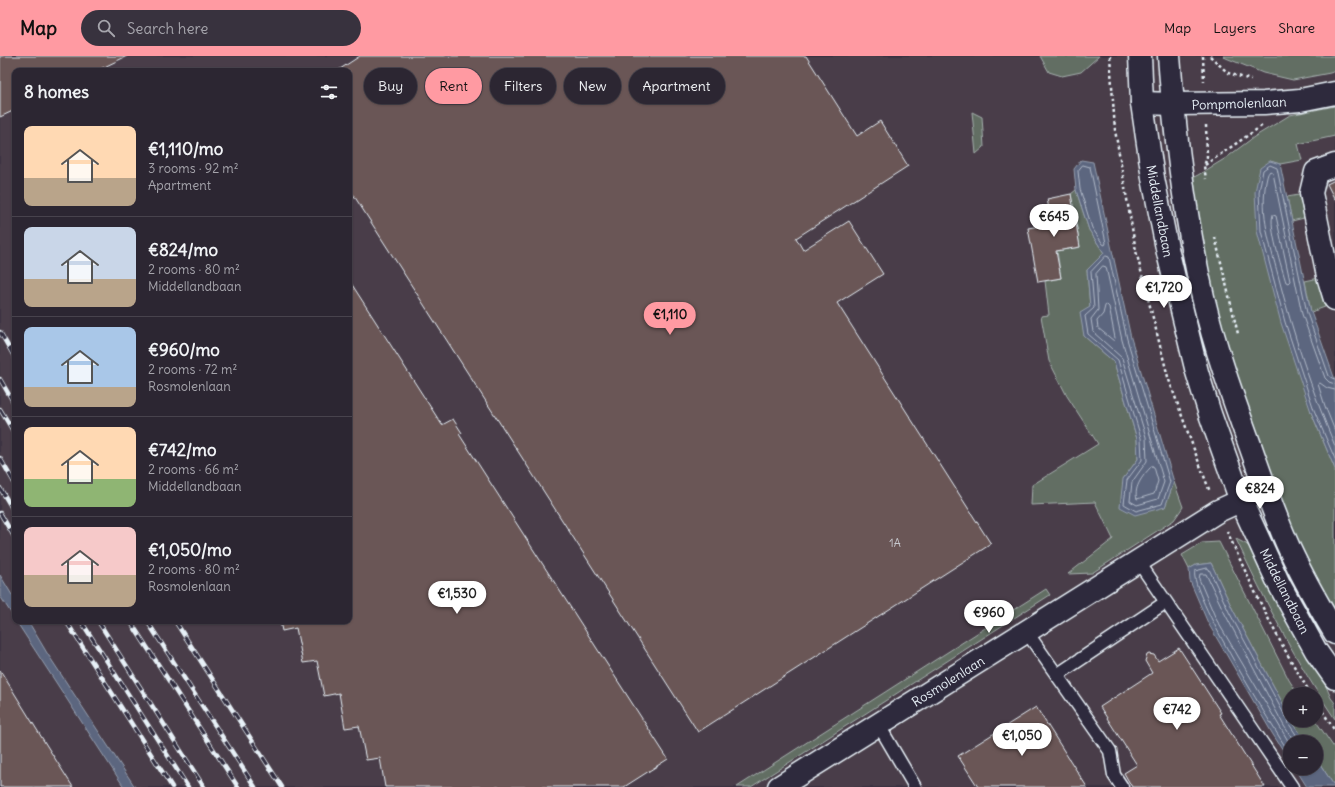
<!DOCTYPE html>
<html lang="en">
<head>
<meta charset="utf-8">
<style>
  :root { --surface:#2c2632; --page:#38323e; --text:#f1f3f6; --muted:#a6a5ac; --line:#48434d; --accent:#ff9aa2 }
  body { margin:0; font-family:Delius,sans-serif; background:var(--page); color:var(--text); height:100vh; display:flex; flex-direction:column; font-size:15px; white-space:nowrap }
  * { box-sizing:border-box; margin:0 }
  p { font-size:13px; color:var(--muted) }
  .icon { flex:none; width:22px; height:22px; fill:none; stroke:currentColor; stroke-width:2; stroke-linecap:round; stroke-linejoin:round }
  .map { position:relative; flex:1; overflow:hidden }
  .panel { position:absolute; left:12px; top:12px; width:340px; height:556px; display:flex; flex-direction:column; background:var(--surface); border-radius:8px; box-shadow:0 1px 3px #0004,0 0 0 1px var(--line) }
  .panel>* { flex:none }
  .top-card { position:absolute; left:364px; top:12px; width:380px; height:36px; display:flex; gap:8px }
  .buttons { position:absolute; left:1283px; top:631px; display:grid; gap:8px }
  .buttons a { display:grid; place-items:center; width:40px; height:40px; border-radius:50%; background:var(--surface); box-shadow:0 1px 3px #0004,0 0 0 1px var(--line); font-size:20px }
  .price { position:absolute; translate:-50% -34px; padding:0 9px; border-radius:14px; background:#fff; color:#222; font-size:13px; line-height:26px; filter:drop-shadow(0 1px 2px #0008) }
  .price::after { content:''; position:absolute; left:50%; top:24px; width:12px; height:9px; margin-left:-6px; background:inherit; clip-path:polygon(0 0,100% 0,50% 100%) }
  .price.selected { background:var(--accent); color:#111 }
  ul { padding:0; list-style:none }
  li { display:flex; align-items:center; gap:12px; height:100px; padding:0 12px }
  li+li { border-top:1px solid var(--line) }
  li span { display:grid; place-items:center; flex:none; width:112px; height:80px; border-radius:8px; color:#555 }
  li>.icon { margin-inline-start:auto }
  span .icon { width:48px; height:48px; fill:#fffc; stroke-width:1 }
  li b { font-size:17px }
  h2 { display:flex; justify-content:space-between; align-items:center; height:48px; padding:0 12px; font-size:17px }
  .chip { padding:0 14px; border-radius:18px; background:var(--surface); box-shadow:0 1px 3px #0004,0 0 0 1px var(--line); font-size:14px; line-height:36px }
  .chip.selected { background:var(--accent); color:#111 }
  header { display:flex; align-items:center; gap:24px; box-sizing:border-box; height:56px; padding:0 20px; background:var(--accent); color:#111 }
  header strong { font-size:19px }
  nav { display:flex; gap:22px; margin-inline-start:auto; font-size:14px }
  .search { width:280px; height:36px; background:var(--page); display:flex; align-items:center; gap:10px; box-sizing:border-box; padding:0 14px; border-radius:22px; color:var(--muted); font-size:15px }
  .map>svg:first-child { display:block }
</style>
</head>
<body>
<header>
<strong>Map</strong>
<div class="search"><svg class="icon" aria-label="search" viewBox="0 0 24 24"><circle cx="10" cy="10" r="6"/><path d="M15 15l6 6"/></svg>Search here</div>
<nav><a>Map</a><a>Layers</a><a>Share</a></nav>
</header>
<div class="map">
<svg width="1335" height="731" viewBox="0 0 1335 731">
  <rect width="100%" height="100%" fill="#3b3342"/>
  <filter id="ink" filterUnits="userSpaceOnUse"><feTurbulence type="fractalNoise" baseFrequency=".025" numOctaves="2"/><feDisplacementMap in="SourceGraphic" scale="8" xChannelSelector="R" yChannelSelector="G"/><feConvolveMatrix kernelMatrix="1 2 1 2 8 2 1 2 1" color-interpolation-filters="sRGB"/></filter>
  <g filter="url(#ink)">
    <!-- built -->
    <path fill="#493e48" fill-rule="evenodd" d="M0 0H1335V324L1311 256 1287 141 1281 267 1335 413V731H0ZM15 15H349V565H15ZM1290 638H1316V664H1290ZM1290 686H1316V712H1290Z"/>
    <!-- green -->
    <path fill="#626e63" stroke="#a5b0ae" d="M1040 0H1099L1081 16 1062 20 1049 16Z
      M1223 0H1335V15L1330 17 1293 24 1263 17 1226 2Z
      M1335 50V80L1298 88 1302 104 1280 108 1270 105 1311 356 1335 413V556L1323 545 1260 400 1213 245 1190 123 1198 119 1226 102 1254 81 1290 59Z
      M972 56 982 61 984 91 976 98Z
      M1076 134 1089 174 1104 197 1087 214 1090 251 1084 280 1114 306 1137 383 1138 403 1123 423 1165 451 1174 426 1183 451 1174 464 1092 517 1068 518 1113 483 1095 446 1031 449 1032 429 1098 388 1067 340 1049 305 1041 260 1049 259 1045 225 1061 222 1057 195 1080 191 1071 138Z
      M1299 139 1304 162 1292 165 1287 141Z
      M1319 222 1325 251 1311 256 1305 225Z
      M1236 483 1246 488 1256 497 1318 611 1331 642 1335 647V663C1296 606 1265 545 1236 483Z
      M1219 486 1289 624 1298 638H1290V661L1233 554 1211 507 1196 509 1189 513 1182 499 1202 487Z
      M1046 533 1050 539 751 731H737Z
      M1291 664H1315L1335 693V731L1316 702V686H1306Z"/>
    <!-- water -->
    <path fill="#5c667f" stroke="#949eaf" d="M1081 104 1093 106 1131 282 1174 426 1165 451 1135 459 1120 451 1123 423 1138 403 1137 383 1114 306 1084 280 1080 257 1090 251 1087 214 1104 197 1089 174 1076 134 1074 113Z
      M1270 105 1280 108 1311 256 1335 324V413L1311 356 1281 267 1257 175 1255 136 1260 112Z
      M1211 507 1233 554 1290 661V664H1291L1306 686H1290V705L1272 677 1208 567 1190 525 1189 513 1196 509Z
      M0 519 15 544V563L0 540Z
      M16 565H28L47 597 135 731H124Z
      M1316 702 1335 731H1307L1295 712H1316Z"/>
    <g fill="none" stroke-linecap="round" stroke-linejoin="round">
      <!-- shore -->
      <path stroke="#b0b9c8" stroke-width="1" d="M1083 109 1090 111 1106 187 1105 189 1103 188 1092 172 1080 133 1078 115Z
        M1273 159 1276 160 1290 225 1288 227 1286 226C1282 213 1268 169 1273 159Z
        M1106 200 1109 201 1127 283 1170 426 1162 448 1136 455 1124 448 1127 424 1142 404 1141 382 1118 304 1088 278 1085 260 1094 252 1091 216Z
        M1103 210 1106 211 1122 284 1164 426 1158 443 1137 449 1130 445 1132 426 1147 405 1146 381 1122 302 1093 276 1091 263 1098 254 1096 218Z
        M1107 249 1109 251 1115 282 1114 285 1098 272 1097 265 1103 258 1105 250Z
        M1335 323 1332 322 1329 320 1307 257 1277 112 1270 109 1263 114 1259 136 1261 175 1285 266 1314 354 1335 403
        M1335 328 1329 326 1325 322 1302 258 1273 117 1270 115C1267 118 1267 122 1266 126 1260 158 1270 189 1278 219 1293 278 1312 335 1335 390
        M1335 334 1327 332 1320 327 1318 328 1325 350 1335 375
        M1152 410 1154 411 1158 425 1154 438 1137 443C1133 431 1144 418 1152 410Z
        M1290 688 1216 563 1199 523 1200 518H1206L1225 558 1284 670 1295 686
        M1290 698C1274 673 1188 535 1195 515L1207 512 1209 513 1229 556 1285 660 1288 663 1289 668 1301 686"/>
    </g>
    <!-- building -->
    <path fill="#6a5657" stroke="#e8f1f8" d="M0 0H127L96 15H15V54L0 61Z
      M360 0H806L857 80 880 65 908 110 796 182 803 194 849 165 883 218 837 247 991 488 698 676 349 132V15H337Z
      M1335 124V144L1327 128Z
      M1071 138 1080 191 1056 195 1061 222 1038 226 1028 172 1052 168 1047 143Z
      M349 224 442 369 453 363 462 377 459 378 668 703 624 731H385L380 702 366 704 359 670 345 672 339 637 324 640 317 605 303 607 296 572 282 575 280 565H349Z
      M1179 592 1221 657 1219 658 1265 731H1132L1124 717 1137 709 1100 651 1152 617 1145 605 1147 599 1149 598 1154 599 1158 605Z
      M0 614 47 690 73 731H0Z
      M1036 651 1087 731H978L958 700Z"/>
    <g fill="none" stroke-linecap="round" stroke-linejoin="round">
      <defs>
        <path id="lane" d="M1138 505 1292 731
          M1026 575 1110 695 1114 719 1122 731
          M1057 619 1166 546
          M878 668 915 731"/>
        <path id="street" d="M1142 47 1173 48 1264 47 1300 44 1335 37
          M1335 109 1316 116 1311 137 1328 220 1335 243
          M779 731 1218 455 1266 433"/>
        <path id="secondary" d="M1140 0 1142 47 1153 122 1168 197 1187 275 1197 316 1210 358 1241 445 1279 528 1316 595 1335 622
          M1169 0C1175 81 1185 162 1203 241 1215 292 1233 342 1251 392 1263 426 1275 461 1290 494 1303 522 1319 550 1335 577"/>
      </defs>
      <!-- lane casing -->
      <use href="#lane" stroke="#e8f1f8" stroke-width="15"/>
      <!-- street casing -->
      <use href="#street" stroke="#e8f1f8" stroke-width="25"/>
      <!-- secondary casing -->
      <use href="#secondary" stroke="#e8f1f8" stroke-width="25"/>
      <!-- path -->
      <path stroke="#e8f1f8" stroke-width="2.5" stroke-dasharray="3 3" stroke-linecap="butt" d="M1110 0 1115 74 1136 195 1168 321 1192 388 1210 436
        M1203 0 1204 26
        M1210 0 1228 17 1251 24
        M1206 69 1207 101 1204 110 1206 123
        M1205 109 1263 69
        M1215 181 1238 278
        M1227 475C1252 531 1278 586 1311 638
        M1316 645 1335 675"/>
      <!-- lane -->
      <use href="#lane" stroke="#2f2a3d" stroke-width="12"/>
      <!-- street -->
      <use href="#street" stroke="#2f2a3d" stroke-width="22"/>
      <!-- secondary -->
      <use href="#secondary" stroke="#2f2a3d" stroke-width="22"/>
      <defs>
        <path id="rail" d="M0 276 15 302
          M0 323 15 349
          M0 353 15 378
          M0 402 15 428
          M0 432 15 457
          M0 457 15 482
          M66 565 172 731
          M81 565 188 731
          M98 565 204 731
          M130 565 238 731
          M147 565 255 731
          M175 565 282 731"/>
      </defs>
      <!-- rail casing -->
      <use href="#rail" stroke="#e8f1f8" stroke-width="4.5"/>
      <!-- rail -->
      <use href="#rail" stroke="#2f2a3d" stroke-width="3" stroke-dasharray="9" stroke-linecap="butt"/>
    </g>
  </g>
  <g text-anchor="middle" stroke-width="4" stroke-linejoin="round" paint-order="stroke">
    <!-- number labels -->
    <g font-size="11" fill="#c8cad0">
      <text x="895" y="491">1A</text>
    </g>
    <!-- street labels -->
    <g font-size="13" fill="#e8f1f8" stroke="#2f2a3d">
      <text transform="translate(1239 47) rotate(-2)" y="5">Pompmolenlaan</text>
      <text transform="translate(1160 155) rotate(79)" y="5">Middellandbaan</text>
      <text transform="translate(1285 535) rotate(63)" y="5">Middellandbaan</text>
      <text transform="translate(948 625) rotate(-32)" y="5">Rosmolenlaan</text>
    </g>
  </g>
</svg>
<div class="buttons">
<a>+</a>
<a>−</a>
</div>
<b class="price" style="left:1054px;top:182px">€645</b>
<b class="price" style="left:1164px;top:253px">€1,720</b>
<b class="price selected" style="left:670px;top:280px">€1,110</b>
<b class="price" style="left:1260px;top:454px">€824</b>
<b class="price" style="left:457px;top:559px">€1,530</b>
<b class="price" style="left:989px;top:578px">€960</b>
<b class="price" style="left:1177px;top:675px">€742</b>
<b class="price" style="left:1022px;top:701px">€1,050</b>
<div class="top-card">
<a class="chip">Buy</a>
<a class="chip selected">Rent</a>
<a class="chip">Filters</a>
<a class="chip">New</a>
<a class="chip">Apartment</a>
</div>
<section class="panel">
<h2>8 homes<svg class="icon" aria-label="filters" viewBox="0 0 24 24"><path d="M4 7h16M4 17h16"/><circle cx="9" cy="7" r="2"/><circle cx="15" cy="17" r="2"/></svg></h2>
<ul>
<li><span style="background:linear-gradient(#ffd9b3 65%,#b9a48a 0)"><svg class="icon" aria-label="home" viewBox="0 0 24 24"><path d="M3 11l9-7 9 7M6 9v11h12V9"/></svg></span><div><b>€1,110/mo</b><p>3 rooms · 92 m²</p><p>Apartment</p></div></li>
<li><span style="background:linear-gradient(#c9d6e8 65%,#b9a48a 0)"><svg class="icon" aria-label="home" viewBox="0 0 24 24"><path d="M3 11l9-7 9 7M6 9v11h12V9"/></svg></span><div><b>€824/mo</b><p>2 rooms · 80 m²</p><p>Middellandbaan</p></div></li>
<li><span style="background:linear-gradient(#a9c7e8 75%,#b9a48a 0)"><svg class="icon" aria-label="home" viewBox="0 0 24 24"><path d="M3 11l9-7 9 7M6 9v11h12V9"/></svg></span><div><b>€960/mo</b><p>2 rooms · 72 m²</p><p>Rosmolenlaan</p></div></li>
<li><span style="background:linear-gradient(#ffd9b3 65%,#8fb573 0)"><svg class="icon" aria-label="home" viewBox="0 0 24 24"><path d="M3 11l9-7 9 7M6 9v11h12V9"/></svg></span><div><b>€742/mo</b><p>2 rooms · 66 m²</p><p>Middellandbaan</p></div></li>
<li><span style="background:linear-gradient(#f6c9c9 60%,#b9a48a 0)"><svg class="icon" aria-label="home" viewBox="0 0 24 24"><path d="M3 11l9-7 9 7M6 9v11h12V9"/></svg></span><div><b>€1,050/mo</b><p>2 rooms · 80 m²</p><p>Rosmolenlaan</p></div></li>
</ul>
</section>
</div>
</body>
</html>
